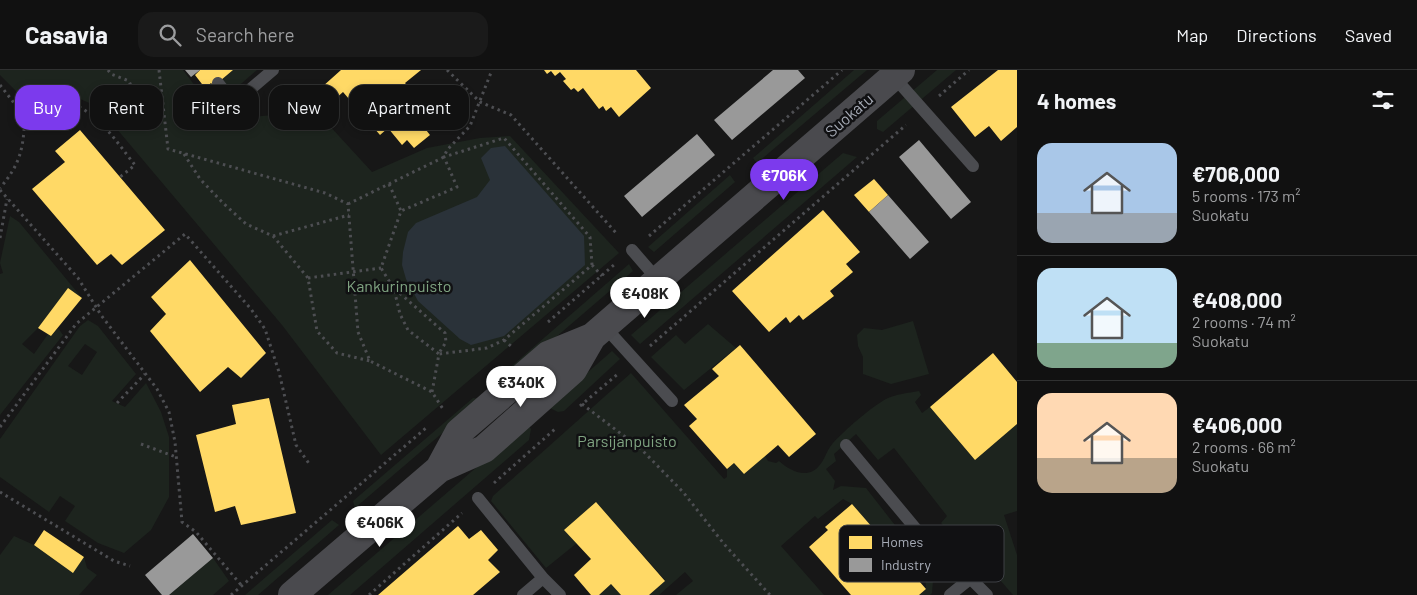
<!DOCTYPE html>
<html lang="en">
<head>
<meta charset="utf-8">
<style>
  :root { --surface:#111; --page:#1a1a1a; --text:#f1f3f6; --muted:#9c9d9f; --line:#303131; --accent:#7c3aed }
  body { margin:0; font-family:Barlow,sans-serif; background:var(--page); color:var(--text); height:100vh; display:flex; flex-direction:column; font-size:19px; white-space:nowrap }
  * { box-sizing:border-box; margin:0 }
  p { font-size:16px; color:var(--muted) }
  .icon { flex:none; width:28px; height:28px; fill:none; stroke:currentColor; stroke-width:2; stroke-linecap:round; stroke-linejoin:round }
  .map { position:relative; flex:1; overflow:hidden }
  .side { display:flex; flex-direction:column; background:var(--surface); width:400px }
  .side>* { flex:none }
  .guide { position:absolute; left:15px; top:15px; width:475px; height:45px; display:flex; gap:10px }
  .price { position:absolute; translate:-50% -42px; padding:0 11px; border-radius:18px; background:#fff; color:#222; font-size:16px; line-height:32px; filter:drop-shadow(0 1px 2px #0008) }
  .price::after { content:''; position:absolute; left:50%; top:30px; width:15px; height:11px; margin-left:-8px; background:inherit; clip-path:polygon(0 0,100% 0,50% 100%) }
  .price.active { background:var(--accent); color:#fff }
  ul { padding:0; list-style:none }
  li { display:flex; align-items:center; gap:15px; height:125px; padding:0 20px }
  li+li { border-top:1px solid var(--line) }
  li span { display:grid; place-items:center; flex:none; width:140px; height:100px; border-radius:15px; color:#555 }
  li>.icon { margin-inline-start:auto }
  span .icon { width:60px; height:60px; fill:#fffc; stroke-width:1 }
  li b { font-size:21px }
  h2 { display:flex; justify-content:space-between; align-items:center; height:60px; padding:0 20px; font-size:21px }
  .chip { padding:0 18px; border-radius:15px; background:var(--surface); box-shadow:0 2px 8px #0003,0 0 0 1px var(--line); font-size:18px; line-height:45px }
  .chip.active { background:var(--accent); color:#fff }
  header { display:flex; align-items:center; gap:30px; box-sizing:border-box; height:70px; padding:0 25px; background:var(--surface); border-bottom:1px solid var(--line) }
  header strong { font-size:24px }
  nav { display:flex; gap:28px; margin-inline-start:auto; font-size:18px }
  .search { width:350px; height:45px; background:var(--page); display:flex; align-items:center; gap:12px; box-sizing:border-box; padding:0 18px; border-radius:15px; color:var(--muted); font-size:19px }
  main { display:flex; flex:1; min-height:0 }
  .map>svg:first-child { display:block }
</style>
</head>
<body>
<header>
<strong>Casavia</strong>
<div class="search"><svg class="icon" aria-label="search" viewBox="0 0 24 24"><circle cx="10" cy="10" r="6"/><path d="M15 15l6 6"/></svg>Search here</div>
<nav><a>Map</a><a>Directions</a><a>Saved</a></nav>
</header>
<main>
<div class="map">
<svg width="1017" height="525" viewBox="0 0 1017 525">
  <rect width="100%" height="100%" fill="#171717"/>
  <!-- green -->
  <path fill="#1d241e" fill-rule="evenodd" d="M0 0H183L205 29 210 25 230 49 316 41 372 102 427 78 480 68 510 66 619 183 381 385 282 255 100 39C69 21 62 23 28 33L0 5Z
    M233 0H257L234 20 227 19 221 11Z
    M854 0H867L757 93 753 88Z
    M937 0H956L883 62 877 59V51Z
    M843 83 857 87 640 274 631 265Z
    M730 105 735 112 654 182 648 177Z
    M10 146 19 152 82 228 68 218 38 258 22 274 34 284 48 264 51 266 58 258 63 265 0 345V204L3 203 0 193Z
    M629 194 633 201 506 310V301Z
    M88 250 98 256 136 304 112 331 125 337 146 313 161 342 169 367V427L151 460 124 483 98 473 65 451 75 436 60 426 49 442 0 407V369L80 256ZM85 274 97 282 82 305 68 296Z
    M913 251 929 304 891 314 863 304V287L858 276 857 265 864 258 882 260Z
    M708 254 736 278 684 320 651 287 676 265 685 274Z
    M612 281 620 289 564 341 558 342 548 337Z
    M631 303 724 409 727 407V399L734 393 744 404 765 386 768 391 776 393 779 391C788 399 801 407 813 401 824 395 825 382 833 373 845 360 870 338 886 329 896 324 908 323 919 321L921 325 915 332 922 343 930 337 975 390 1017 354V441L1004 445 1017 485V525H1013L994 503 969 495 963 477 941 453 947 446 894 378 878 390 856 364 834 384 836 391 826 399 835 411 833 420 841 416 866 418 898 459 892 467 882 458 877 463 852 434 843 429 818 449 815 446 781 476 824 525H676L693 511 685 502 659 525H649L665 510 596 432 565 460 577 473 546 498 491 431 493 426Z
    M473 328 482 329 355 438 353 431Z
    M527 354 531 359 529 370 350 525H328Z
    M332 450 339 455 258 525H245Z
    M14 466 34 475 73 502 84 487 87 498 97 505 79 525H0V485Z
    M914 477 934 498 932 523 930 525H919L926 519 925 503 905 484Z
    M213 488 229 511 213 525H169Z
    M611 514 621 525H599Z"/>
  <!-- water -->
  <path fill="#2a3239" d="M505 76 584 166 585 195 504 266 471 275 460 269 418 231 406 209 402 195 403 182 408 162 416 153 477 127 490 110 481 88 491 78Z"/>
  <!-- homes -->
  <path fill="#ffd966" d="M200 0H233L214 16 211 13 205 18 195 5Z
    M341 0H421L405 13 410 19 415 15 439 43 423 56 430 65 414 78 407 70 402 75 388 58 380 65 343 22 333 31 322 17Z
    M544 0H636L651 18 619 47 611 37 606 41 603 36 599 39 583 18 578 22 574 18 571 20 563 11 566 9 560 2 555 6 551 1 547 4Z
    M998 0H1017V57L1001 71 989 56 975 67 951 37Z
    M80 60 165 160 122 195 111 184 97 195 32 119 65 92 55 81Z
    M874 109 888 125 869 142 854 125Z
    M823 140 860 182 846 194 853 202 830 221 834 226 803 250 799 245 790 253 786 247 769 262 732 221Z
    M190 190 266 283 241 308 228 297 200 322 150 261 166 244 151 227Z
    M68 218 82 228 51 266 38 258Z
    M740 275 816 364 789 387 778 375 744 404 734 393 727 399 689 356 697 349 684 335 719 306 712 299Z
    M993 283 1017 312V354L975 390 930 337Z
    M269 328 296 443 241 455 235 436 215 442 196 365 236 354 232 335Z
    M596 432 665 511 649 525H621L611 514 599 525H591L574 505 591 489 564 460Z
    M852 434 926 519 919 525H851L809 477 828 460 825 457Z
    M458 456 469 469 481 460 498 480 488 490 500 502 473 525H378Z
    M44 460 84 487 73 503 34 475Z"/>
  <!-- industry -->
  <path fill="#999" d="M185 0H200L191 7Z
    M773 0H798L805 8 732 70 714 50Z
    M697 64 715 85 642 147 624 126Z
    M919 70 971 132 951 149 899 87Z
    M888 125 929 172 910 189 869 142Z
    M193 464 213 488 169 525H162L145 505Z"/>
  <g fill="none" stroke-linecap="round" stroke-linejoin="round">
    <!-- path -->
    <path stroke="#4d4e52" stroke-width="3" stroke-dasharray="2.5 4" stroke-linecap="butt" d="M108 0 111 4 129 11 142 43 165 54
      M159 0 168 79 325 123 348 134 358 262 370 291 432 322 443 339
      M447 0 480 32 511 45 617 164
      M0 15 25 47C23 79 21 93 0 118
      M939 26 969 0
      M25 47C30 44 36 38 41 36 84 18 113 68 135 95L120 107
      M184 84 200 109 223 133 246 154 273 166 308 208 317 261 337 283 370 291
      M389 114 401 141
      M0 120 78 208 101 245 157 319 169 342 175 372 182 452 196 462 242 516
      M348 134 444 87 447 80 470 56 492 0
      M273 166 349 145
      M649 166 842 0
      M0 168 7 129
      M592 195 602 206
      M308 208 381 198
      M395 219 445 263 446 272 439 283
      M548 252 615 194
      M504 270 513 278
      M650 276 906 55
      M432 322 439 284 408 260 400 244 394 219 381 198 401 141 457 117 444 87 504 68 590 167 592 195 504 270 487 278 439 284
      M117 333 145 304
      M582 334 641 379 683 422 724 474 770 525
      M580 336 619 303
      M0 357 76 254 185 164 251 239 265 259 279 302 296 375 310 395
      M141 374 176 387
      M494 413 555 359
      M0 422 114 491 130 496
      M231 525 426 358
      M369 525 462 443"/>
    <!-- lane -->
    <path stroke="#4b4c50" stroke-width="12" d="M894 7 973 96
      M218 13 234 33 273 0
      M632 180 658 210
      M604 256 672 331
      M846 375 926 471 972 510 987 525
      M478 428 543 508 523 525
      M543 508 560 525
      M950 525 971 508"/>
    <!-- secondary -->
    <path stroke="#4a4a4e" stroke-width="28" d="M439 399 459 362 548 285 592 267
      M292 525 439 399 484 379 573 300 592 267 901 0"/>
  </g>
  <g text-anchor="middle" stroke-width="5" stroke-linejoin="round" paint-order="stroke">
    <!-- street labels -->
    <g font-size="16" fill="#a8adb8" stroke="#111113">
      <text transform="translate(849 45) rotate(-41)" y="6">Suokatu</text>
    </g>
    <!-- park labels -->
    <g font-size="16" fill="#7fa381" stroke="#111113">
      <text x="399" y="222">Kankurinpuisto</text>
      <text x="627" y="377">Parsijanpuisto</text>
    </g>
  </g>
  <!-- legend -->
  <rect x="839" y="455" width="165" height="57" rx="8" fill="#111113" stroke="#3e4045" stroke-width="1"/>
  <rect x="849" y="466" width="23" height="13" fill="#ffd966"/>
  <rect x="849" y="488" width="23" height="14" fill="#999"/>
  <g font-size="14" fill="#a8adb8">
    <text x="881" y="477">Homes</text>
    <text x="881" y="500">Industry</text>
  </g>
</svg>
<b class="price active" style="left:784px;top:131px">€706K</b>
<b class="price" style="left:645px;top:249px">€408K</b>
<b class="price" style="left:521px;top:338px">€340K</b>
<b class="price" style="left:380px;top:478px">€406K</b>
<div class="guide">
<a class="chip active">Buy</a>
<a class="chip">Rent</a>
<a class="chip">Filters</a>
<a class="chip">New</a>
<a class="chip">Apartment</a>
</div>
</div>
<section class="side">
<h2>4 homes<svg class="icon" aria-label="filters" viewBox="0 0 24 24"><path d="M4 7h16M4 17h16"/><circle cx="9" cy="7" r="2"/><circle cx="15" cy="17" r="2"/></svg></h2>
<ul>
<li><span style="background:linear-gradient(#a9c7e8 70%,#9aa5b1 0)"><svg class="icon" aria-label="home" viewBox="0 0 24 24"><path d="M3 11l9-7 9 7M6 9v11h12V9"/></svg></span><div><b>€706,000</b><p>5 rooms · 173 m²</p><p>Suokatu</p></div></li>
<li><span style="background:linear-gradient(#bfe0f5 75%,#7fa58c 0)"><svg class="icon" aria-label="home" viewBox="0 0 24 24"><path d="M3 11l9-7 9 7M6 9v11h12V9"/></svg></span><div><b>€408,000</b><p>2 rooms · 74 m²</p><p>Suokatu</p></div></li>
<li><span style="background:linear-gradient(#ffd9b3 65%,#b9a48a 0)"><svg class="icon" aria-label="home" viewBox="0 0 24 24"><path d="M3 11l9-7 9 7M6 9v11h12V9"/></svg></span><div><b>€406,000</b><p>2 rooms · 66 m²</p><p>Suokatu</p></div></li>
</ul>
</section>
</main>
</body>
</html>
